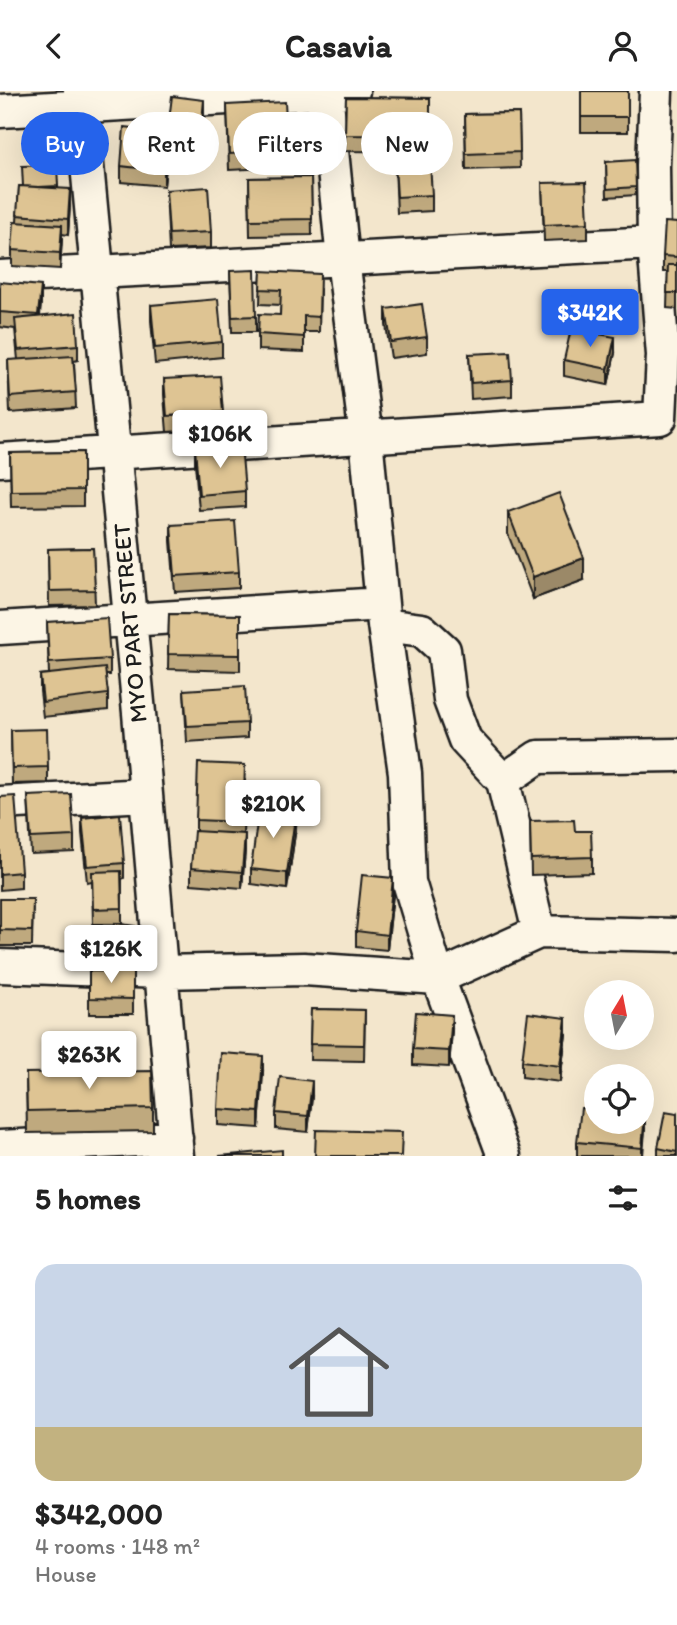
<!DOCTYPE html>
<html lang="en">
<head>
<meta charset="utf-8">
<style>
  :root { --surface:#fff; --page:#f2f2f2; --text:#222; --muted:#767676; --line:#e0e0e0; --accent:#2563eb }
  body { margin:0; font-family:Itim,sans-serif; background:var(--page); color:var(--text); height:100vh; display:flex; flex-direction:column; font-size:26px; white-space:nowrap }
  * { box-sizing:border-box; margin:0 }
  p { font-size:23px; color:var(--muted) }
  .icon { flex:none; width:38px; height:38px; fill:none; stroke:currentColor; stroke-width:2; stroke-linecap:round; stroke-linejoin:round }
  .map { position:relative; height:1065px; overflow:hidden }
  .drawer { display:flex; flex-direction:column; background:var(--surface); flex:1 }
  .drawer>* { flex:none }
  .top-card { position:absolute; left:21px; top:21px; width:635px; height:63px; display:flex; gap:14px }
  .needle { width:46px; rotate:10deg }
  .fabs { position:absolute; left:584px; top:889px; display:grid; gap:14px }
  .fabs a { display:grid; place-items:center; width:70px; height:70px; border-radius:50%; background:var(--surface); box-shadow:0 7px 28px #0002; font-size:35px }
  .price { position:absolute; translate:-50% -60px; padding:0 16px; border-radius:7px; background:#fff; color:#222; font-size:23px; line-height:46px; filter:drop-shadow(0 2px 4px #0008) }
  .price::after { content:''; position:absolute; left:50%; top:42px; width:21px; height:16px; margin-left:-10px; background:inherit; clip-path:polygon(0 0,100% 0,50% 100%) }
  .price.active { background:var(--accent); color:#fff }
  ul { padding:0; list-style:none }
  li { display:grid; align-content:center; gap:14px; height:371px; padding:0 35px }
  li+li { border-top:2px solid var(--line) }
  li span { display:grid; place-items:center; height:217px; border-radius:21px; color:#555 }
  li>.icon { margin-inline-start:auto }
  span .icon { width:126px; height:126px; fill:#fffc; stroke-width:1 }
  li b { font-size:30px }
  h2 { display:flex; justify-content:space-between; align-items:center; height:84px; padding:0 35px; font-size:30px }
  .tag { padding:0 24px; border-radius:32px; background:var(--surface); box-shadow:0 7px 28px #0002; font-size:24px; line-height:63px }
  .tag.active { background:var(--accent); color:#fff }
  header { display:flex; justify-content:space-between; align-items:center; height:91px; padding:0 35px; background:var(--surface); font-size:32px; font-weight:700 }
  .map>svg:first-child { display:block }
</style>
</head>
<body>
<header><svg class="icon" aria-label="back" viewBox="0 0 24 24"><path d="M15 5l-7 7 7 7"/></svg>Casavia<svg class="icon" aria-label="person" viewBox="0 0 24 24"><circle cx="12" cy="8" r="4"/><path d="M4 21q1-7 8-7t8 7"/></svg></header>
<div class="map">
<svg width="677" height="1065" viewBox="0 0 677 1065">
  <rect width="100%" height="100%" fill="#f3e6cc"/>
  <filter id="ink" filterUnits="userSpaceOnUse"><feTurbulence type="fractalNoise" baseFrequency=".0143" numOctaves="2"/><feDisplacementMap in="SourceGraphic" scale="14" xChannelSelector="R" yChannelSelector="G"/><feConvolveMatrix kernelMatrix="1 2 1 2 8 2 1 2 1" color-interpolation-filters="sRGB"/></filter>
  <g filter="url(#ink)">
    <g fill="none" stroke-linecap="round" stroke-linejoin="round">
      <defs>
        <path id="minor" d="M80 0 139 622 177 1065
          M326 0 343 169 366 346 384 534 405 682 409 791 438 887 504 1065
          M0 20 353 0
          M0 186 654 152
          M0 369 660 327 663 264 654 152 653 75 656 0
          M384 534 422 539 444 559 450 609 465 649 503 690 539 841
          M0 537 382 513
          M503 690 538 666 677 664
          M0 712 146 704
          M0 875 161 881 304 878 438 887 539 841 677 844
          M0 1056 176 1047"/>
      </defs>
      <!-- minor casing -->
      <use href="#minor" stroke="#1c1c1c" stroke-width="37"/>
      <!-- minor -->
      <use href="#minor" stroke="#fcf5e5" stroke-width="32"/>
    </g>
    <!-- wall -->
    <path fill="#bfa97e" stroke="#1c1c1c" stroke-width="2" d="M581 0H628V41H581Z
      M346 6 430 7V61L345 60Z
      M227 14 288 60V76L229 79Z
      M519 22 520 77 466 79 465 23Z
      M204 24 201 56 168 53V37Z
      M168 57 164 95 121 91V75Z
      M606 71 636 96V104L607 106Z
      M395 74 432 104V120L397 122Z
      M311 86 312 144 250 145 249 87Z
      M542 92 588 132V148L544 150Z
      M19 95H58V97L70 114 68 144 62 143 60 178 12 175V159L17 131Z
      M166 99 211 141V157L169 159Z
      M677 132V218L667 217 668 181H663V165Z
      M230 180 256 225V241H232Z
      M261 180 320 198 319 241H304V261L258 259V243L280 224 281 214 260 213Z
      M0 191 41 211 40 225 78 254V269L74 270 76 317 10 322 8 269H18L15 238 0 236Z
      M151 214 222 251V266L155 273 151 230Z
      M386 218 427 246V262L391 267 386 234Z
      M615 262 608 294 564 285V269Z
      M469 263 512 289V305L471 308Z
      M164 288 223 321V337L167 341 164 304Z
      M195 357 245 400V416L199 419 195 373Z
      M83 361V415L11 416 10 362Z
      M508 421 584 489 533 508 508 443Z
      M171 434 239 481V497L175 501 171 450Z
      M93 457 95 514 49 515 48 458Z
      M169 523 240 524V580L168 578Z
      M47 531 110 568V584H105L108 603V619L43 626 40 600V584L49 583Z
      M184 599 247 632V647L187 651Z
      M11 639 48 676V692L12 693Z
      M245 690 243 743 245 759 242 797 191 793V777L196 740V729Z
      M28 705 74 745V761L31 763Z
      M0 706 21 781V797L0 799Z
      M82 727 124 772V787L122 788V832H118L135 843 130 868 112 864V856L115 833H93L92 790 87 791 82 742Z
      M530 730 575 740 592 766V782L531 784Z
      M296 736 287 798 251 793V778Z
      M393 803 387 859 356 856V840Z
      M0 808H33L32 855H0Z
      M89 880 133 881V923H89Z
      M311 918 365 919 364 970 310 969Z
      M452 939 449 976 413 974V958Z
      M566 943 560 991 522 986V970Z
      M263 981 259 1037 218 1034V1018Z
      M26 982 153 1017V1040L27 1042Z
      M312 1006 308 1041 276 1038V1022Z
      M677 1023V1065H658V1057Z
      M645 1038 643 1065H577V1051Z"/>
    <!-- shaded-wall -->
    <path fill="#9b8967" stroke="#1c1c1c" stroke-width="2" d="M204 9V24L201 56V40Z
      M168 41V57L164 95V80Z
      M70 98V114L68 144V128Z
      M62 134V150L60 178V162Z
      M41 195V211L38 240V224Z
      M615 246V262L608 294V278Z
      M584 467V489L533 508V486Z
      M296 720V736L287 798V782Z
      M245 743V759L242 797V781Z
      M393 787V803L387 859V844Z
      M135 835V843L130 868V859Z
      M452 924V939L449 976V960Z
      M566 927V943L560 991V975Z
      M263 965V981L259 1037V1021Z
      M312 990V1006L308 1041V1025Z
      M645 1023V1038L642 1065V1057Z"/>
    <!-- building -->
    <path fill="#dec493" stroke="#1c1c1c" stroke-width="2" d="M581 0H628V26H581Z
      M172 5 204 9 201 40 168 37Z
      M346 6 430 7V45L345 44Z
      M285 11 288 60 229 63 227 14Z
      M519 22 520 61 466 63 465 23Z
      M124 36 168 41 164 80 121 75Z
      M635 69 636 96 607 98 606 71Z
      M430 72 432 104 397 106 395 74Z
      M57 74 58 95 39 96 23 95 22 75Z
      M311 86 312 128 250 129 249 87Z
      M586 91 588 132 544 134 542 92Z
      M19 95 70 98 68 128 17 124Z
      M208 96 211 141 169 143 166 99Z
      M14 131 62 134 60 162 12 159Z
      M665 131 677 132V166L663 165Z
      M668 174H677V202H667Z
      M255 179 256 225 232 226 230 180Z
      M261 180 320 183 319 226 304 225V246L258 243 259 223 280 224 281 199 260 198Z
      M0 191 41 195 38 224 0 221Z
      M218 208 222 251 155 257 151 214Z
      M422 213 427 246 391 251 386 218Z
      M76 222 78 254 18 259 15 228Z
      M571 238 615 246 608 278 564 269Z
      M510 261 512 289 471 292 469 263Z
      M73 265 76 301 10 306 8 269Z
      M220 285 223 321 167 325 164 288Z
      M241 353 245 400 199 404 195 357Z
      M83 361V399L11 400 10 362Z
      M559 402 584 467 533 486 508 421Z
      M235 430 239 481 175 485 171 434Z
      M93 457 95 499 49 500 48 458Z
      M169 523 240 524V564L168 563Z
      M107 527 110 568 49 572 47 531Z
      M105 577 108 603 43 611 40 584Z
      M245 595 247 632 187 635 184 599Z
      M47 638 48 676 12 677 11 639Z
      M198 672 245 674 243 731 196 729Z
      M71 703 74 745 31 747 28 705Z
      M15 705 21 781 0 783V706Z
      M259 716 296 720 287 782 251 778Z
      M120 723 124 772 87 775 82 727Z
      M574 729 575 740H591L592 766 531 768 530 730Z
      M194 740 245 743 242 781 191 777Z
      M121 780 122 817 93 818 92 781Z
      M362 784 393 787 387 844 356 840Z
      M0 808H33L32 840 0 839Z
      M115 832 135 835 130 859 112 856Z
      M89 880 133 881V908L89 907Z
      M311 918 365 919 364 954 310 953Z
      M416 921 452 924 449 960 413 958Z
      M528 922 566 927 560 975 522 970Z
      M221 962 263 965 259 1021 218 1018Z
      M152 980 153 1017 27 1020 26 982Z
      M280 986 312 990 308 1025 276 1022Z
      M581 1017 597 1018V1031H642V1022L645 1023 642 1057 577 1051Z
      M665 1021 677 1023V1061L658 1057Z
      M316 1039 402 1041 401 1065H315Z
      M282 1059V1065H219Z"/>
  </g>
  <g text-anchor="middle" stroke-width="6" stroke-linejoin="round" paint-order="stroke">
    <!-- street labels -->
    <g font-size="24" fill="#1c1c1c" stroke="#fcf5e5">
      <text transform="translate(130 532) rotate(-95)" y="8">MYO PART STREET</text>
    </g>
  </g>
</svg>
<div class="fabs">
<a><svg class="needle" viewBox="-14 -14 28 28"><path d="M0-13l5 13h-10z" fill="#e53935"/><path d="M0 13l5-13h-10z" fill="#767676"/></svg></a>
<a><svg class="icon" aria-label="locate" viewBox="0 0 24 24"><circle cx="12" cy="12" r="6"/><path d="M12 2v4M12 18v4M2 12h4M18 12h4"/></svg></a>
</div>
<b class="price active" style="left:590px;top:258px">$342K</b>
<b class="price" style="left:220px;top:379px">$106K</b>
<b class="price" style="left:273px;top:749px">$210K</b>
<b class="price" style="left:111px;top:894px">$126K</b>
<b class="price" style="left:89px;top:1000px">$263K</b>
<div class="top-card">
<a class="tag active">Buy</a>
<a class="tag">Rent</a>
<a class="tag">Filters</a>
<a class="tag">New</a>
</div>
</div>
<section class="drawer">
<h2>5 homes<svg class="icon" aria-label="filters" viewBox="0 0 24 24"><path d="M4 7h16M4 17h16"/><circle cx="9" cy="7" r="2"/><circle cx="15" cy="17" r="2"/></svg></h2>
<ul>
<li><span style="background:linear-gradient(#c9d6e8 75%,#c2b280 0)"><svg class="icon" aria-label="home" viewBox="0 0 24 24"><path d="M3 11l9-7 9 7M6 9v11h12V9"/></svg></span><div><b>$342,000</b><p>4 rooms · 148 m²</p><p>House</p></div></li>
</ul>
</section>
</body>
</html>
